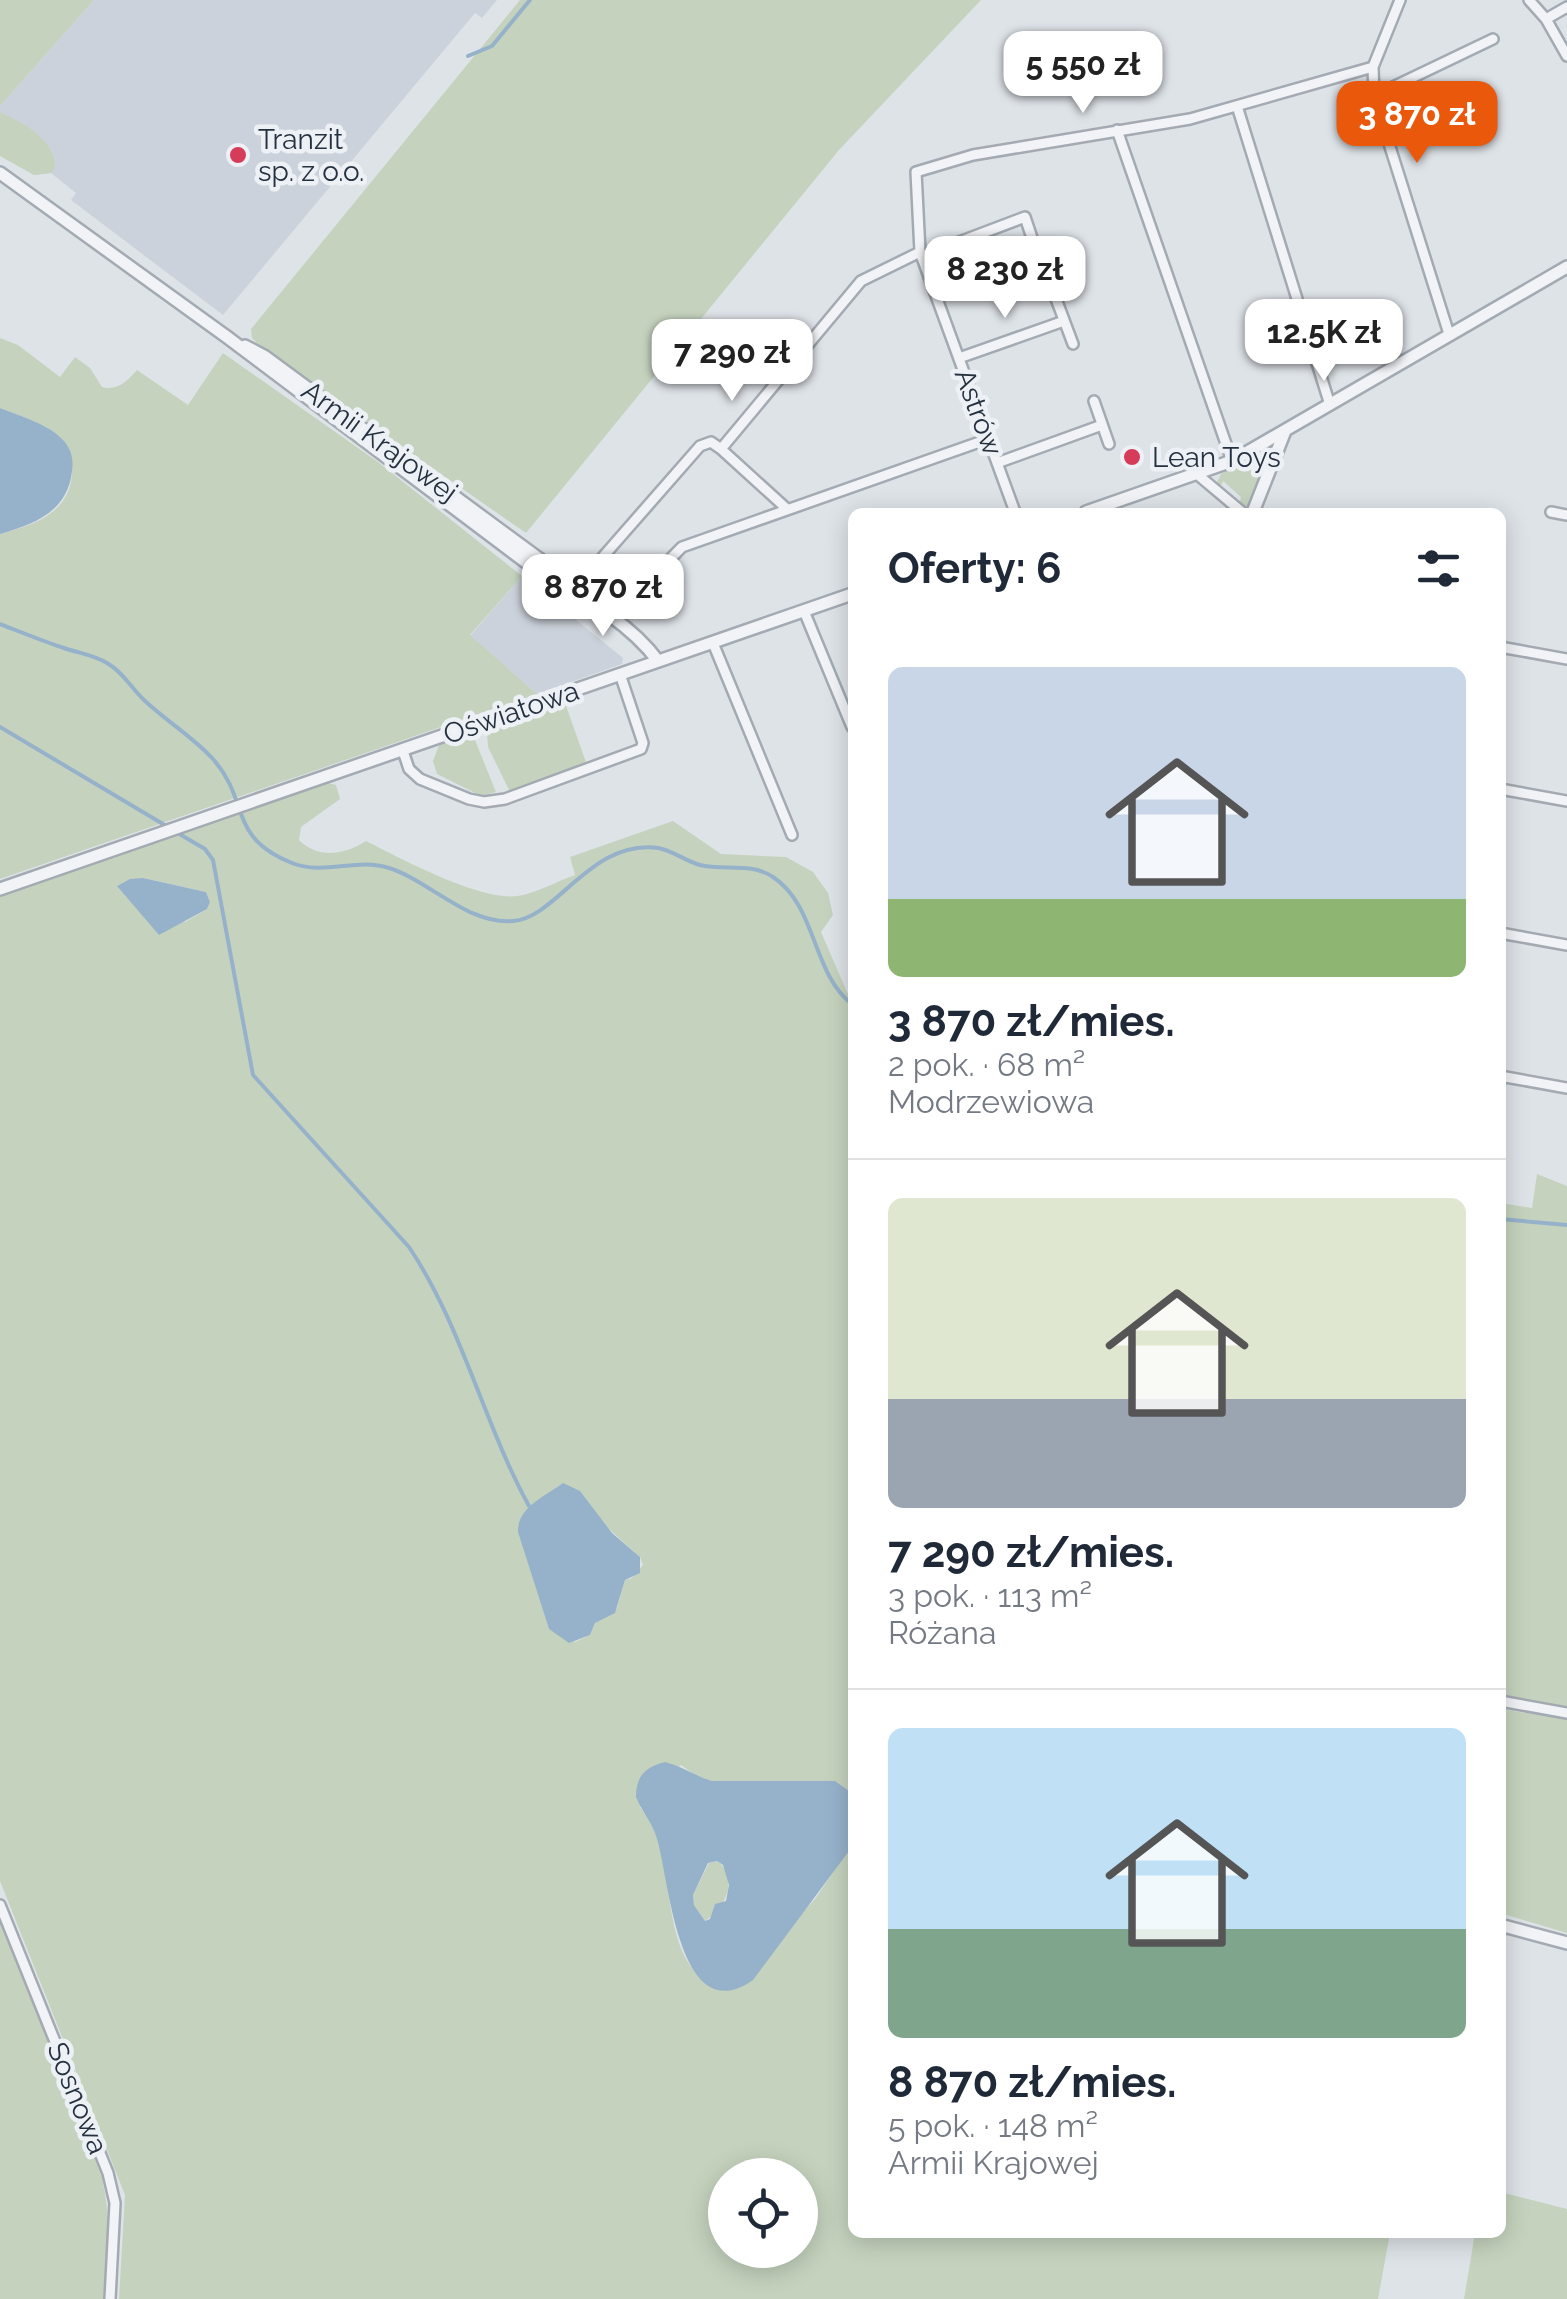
<!DOCTYPE html>
<html lang="pl">
<head>
<meta charset="utf-8">
<style>
  :root { --surface:#fff; --page:#f2f2f3; --text:#1f2937; --muted:#747a83; --line:#e0e1e3; --accent:#ea580c }
  body { margin:0; font-family:Raleway,sans-serif; background:var(--page); color:var(--text); height:100vh; display:flex; flex-direction:column; font-size:38px; white-space:nowrap }
  * { box-sizing:border-box; margin:0 }
  p { font-size:32px; color:var(--muted) }
  .icon { flex:none; width:55px; height:55px; fill:none; stroke:currentColor; stroke-width:2; stroke-linecap:round; stroke-linejoin:round }
  .map { position:relative; flex:1; overflow:hidden }
  .panel { position:absolute; left:848px; top:508px; width:658px; height:1730px; display:flex; flex-direction:column; background:var(--surface); border-radius:15px; box-shadow:0 5px 25px #0003 }
  .panel>* { flex:none }
  .buttons { position:absolute; left:708px; top:2158px; display:grid; gap:20px }
  .buttons a { display:grid; place-items:center; width:110px; height:110px; border-radius:50%; background:var(--surface); box-shadow:0 5px 25px #0003; font-size:50px }
  .price { position:absolute; translate:-50% -85px; padding:0 22px; border-radius:20px; background:#fff; color:#222; font-size:32px; line-height:65px; filter:drop-shadow(0 2px 5px #0008) }
  .price::after { content:''; position:absolute; left:50%; top:60px; width:30px; height:22px; margin-left:-15px; background:inherit; clip-path:polygon(0 0,100% 0,50% 100%) }
  .price.on { background:var(--accent); color:#fff }
  ul { padding:0; list-style:none }
  li { display:grid; align-content:center; gap:20px; height:530px; padding:0 40px }
  li+li { border-top:2px solid var(--line) }
  li span { display:grid; place-items:center; height:310px; border-radius:15px; color:#555 }
  li>.icon { margin-inline-start:auto }
  span .icon { width:180px; height:180px; fill:#fffc; stroke-width:1 }
  li b { font-size:42px }
  h2 { display:flex; justify-content:space-between; align-items:center; height:120px; padding:0 40px; font-size:42px }
  .map>svg:first-child { display:block }
</style>
</head>
<body>
<div class="map">
<svg width="1567" height="2299" viewBox="0 0 1567 2299">
  <rect width="100%" height="100%" fill="#dee3e8"/>
  <!-- built -->
  <path fill="#ccd2db" d="M94 0H497L482 18 475 13 223 315 71 200 76 193 51 173 34 175 0 146V106Z
    M522 576 623 658 622 664 537 694 470 636Z"/>
  <!-- green -->
  <path fill="#c5d3be" fill-rule="evenodd" d="M0 0H94L0 106Z
    M520 0H981L839 150 526 533 264 351 252 338 251 329Z
    M0 112C24 124 55 138 55 168L51 173 34 175 0 156Z
    M0 338 18 345 60 377 75 357 90 368 102 387C118 391 127 381 137 370L188 405 223 353 378 462 522 576 470 635 537 694 0 879V534C17 529 37 524 51 513 79 492 79 451 51 431 36 420 17 415 0 408Z
    M1254 457 1265 468 1250 505 1243 507 1239 505 1241 497 1223 481 1220 489 1217 482 1221 474Z
    M565 703 587 765 510 792 488 747 487 734 500 724Z
    M473 735 496 792 481 796 437 774 433 761 439 745Z
    M328 783 336 785 340 799 301 827 299 840C318 859 344 855 366 841 400 858 486 905 523 895 540 891 558 881 575 875L570 857 673 821 721 854 786 857 813 872 828 893 833 915 821 932 847 992 852 998V1793L835 1781H712L696 1776 681 1765 640 1807C646 1816 652 1825 656 1835 676 1885 661 1977 729 1990L815 1899 852 1845V2232L1390 2233 1378 2299H119L125 2195 0 1881V896ZM143 878 206 892 210 902 207 909 185 922 137 908 118 885ZM556 1489 580 1491 600 1521 640 1557 643 1565 632 1578 625 1580 617 1608 595 1623 590 1635 575 1642 549 1629 530 1565 551 1494ZM725 2175H800V2250H725Z
    M1537 1174 1567 1186V1711L1500 1697V1203L1532 1208Z
    M1500 1709 1567 1719V1933L1500 1913Z
    M718 1861C739 1881 725 1908 705 1921L694 1905 693 1895 709 1863Z
    M0 1912 92 2139C110 2197 112 2239 105 2299H0Z
    M1500 2192 1567 2209V2299H1464L1475 2233 1500 2232Z"/>
  <!-- water -->
  <path fill="#96b2cb" fill-rule="evenodd" d="M0 408C20 416 49 424 64 441 71 449 74 460 72 471 68 511 35 524 0 534Z
    M143 878 206 892 210 902 207 909 159 935 117 886 130 879Z
    M563 1483 580 1491 612 1533 640 1557V1573L625 1580 615 1613 595 1623 590 1635 569 1643 549 1629 518 1532C517 1507 546 1496 563 1483Z
    M665 1762C682 1766 695 1776 712 1781H835L852 1793V1845L849 1851 753 1980C678 2033 669 1877 657 1839 653 1824 642 1812 636 1797 636 1776 645 1767 665 1762ZM717 1861 723 1865 729 1885 726 1901 715 1904 710 1919 705 1921 694 1905 693 1895 708 1863Z"/>
  <g fill="none" stroke-linecap="round" stroke-linejoin="round">
    <!-- stream -->
    <path stroke="#96b2cb" stroke-width="4" d="M468 56 492 46 530 0
      M0 624C21 632 42 641 64 648 78 653 94 655 107 663 123 672 131 688 144 700 166 721 192 736 213 759 251 802 227 837 292 863 325 876 357 857 389 868 430 881 468 925 513 921 557 918 591 839 658 848 672 850 685 861 700 865 723 871 751 862 773 877 817 906 812 974 852 1004
      M0 727 168 827
      M176 832 205 849 213 860 253 1075 409 1247C462 1326 483 1422 529 1506
      M1500 1219 1567 1225"/>
    <defs>
      <path id="minor" d="M1400 0 1373 67 1374 96 1449 334
        M1529 0 1546 19 1567 56
        M1546 19 1567 7
        M1374 96 1493 39
        M1237 106 1330 405
        M1117 130 1232 461
        M922 256 1025 217 1032 238
        M1055 296 1073 344
        M959 358 1064 321
        M1094 401 1109 444
        M721 449 787 509
        M997 463 1102 425
        M1198 475 1242 512
        M1015 512 920 252 916 172 973 155 1190 119 1373 67
        M1551 512 1567 515
        M573 591 700 446 711 442 721 449 861 281 920 252
        M804 611 852 727
        M611 619 682 547 988 439
        M713 643 792 835
        M1500 647 1567 659
        M403 751 409 769 420 779 469 799 484 802 505 799 641 749 643 743 620 674
        M1500 789 1567 801
        M1500 933 1567 945
        M1500 1076 1567 1088
        M1500 1701 1567 1713
        M0 1905 108 2173 115 2203 110 2299"/>
      <path id="tertiary" d="M0 173 227 337 551 581C588 598 633 627 658 661
        M245 346 264 356 557 572 570 588
        M1086 512 1232 461 1567 267
        M1253 512 1285 431
        M0 889 852 594
        M1500 1925 1567 1943"/>
    </defs>
    <!-- minor casing -->
    <use href="#minor" stroke="#a3aab2" stroke-width="14"/>
    <!-- tertiary casing -->
    <use href="#tertiary" stroke="#a3aab2" stroke-width="16"/>
    <!-- minor -->
    <use href="#minor" stroke="#f1f3f7" stroke-width="9"/>
    <!-- tertiary -->
    <use href="#tertiary" stroke="#f1f3f7" stroke-width="11"/>
  </g>
  <!-- markers -->
  <g fill="#d63b59" stroke="#edf1f6" stroke-width="4">
    <circle cx="238" cy="155" r="10"/>
    <circle cx="1132" cy="457" r="10"/>
  </g>
  <g text-anchor="middle" stroke-width="9" stroke-linejoin="round" paint-order="stroke">
    <!-- poi labels -->
    <g font-size="28" fill="#263140" stroke="#edf1f6" text-anchor="start">
      <text x="258" y="149">Tranzit<tspan x="258" dy="32">sp. z o.o.</tspan></text>
      <text x="1152" y="467">Lean Toys</text>
    </g>
    <!-- street labels -->
    <g font-size="28" fill="#263140" stroke="#edf1f6">
      <text transform="translate(979 412) rotate(70)" y="10">Astrów</text>
      <text transform="translate(380 441) rotate(36)" y="10">Armii Krajowej</text>
      <text transform="translate(511 712) rotate(-19)" y="10">Oświatowa</text>
      <text transform="translate(78 2098) rotate(68)" y="10">Sosnowa</text>
    </g>
  </g>
</svg>
<div class="buttons">
<a><svg class="icon" aria-label="locate" viewBox="0 0 24 24"><circle cx="12" cy="12" r="6"/><path d="M12 2v4M12 18v4M2 12h4M18 12h4"/></svg></a>
</div>
<b class="price" style="left:1083px;top:116px">5 550 zł</b>
<b class="price on" style="left:1417px;top:166px">3 870 zł</b>
<b class="price" style="left:1005px;top:321px">8 230 zł</b>
<b class="price" style="left:1324px;top:384px">12.5K zł</b>
<b class="price" style="left:732px;top:404px">7 290 zł</b>
<b class="price" style="left:603px;top:639px">8 870 zł</b>
<section class="panel">
<h2>Oferty: 6<svg class="icon" aria-label="filters" viewBox="0 0 24 24"><path d="M4 7h16M4 17h16"/><circle cx="9" cy="7" r="2"/><circle cx="15" cy="17" r="2"/></svg></h2>
<ul>
<li><span style="background:linear-gradient(#c9d6e8 75%,#8fb573 0)"><svg class="icon" aria-label="home" viewBox="0 0 24 24"><path d="M3 11l9-7 9 7M6 9v11h12V9"/></svg></span><div><b>3 870 zł/mies.</b><p>2 pok. · 68 m²</p><p>Modrzewiowa</p></div></li>
<li><span style="background:linear-gradient(#dfe7d0 65%,#9aa5b1 0)"><svg class="icon" aria-label="home" viewBox="0 0 24 24"><path d="M3 11l9-7 9 7M6 9v11h12V9"/></svg></span><div><b>7 290 zł/mies.</b><p>3 pok. · 113 m²</p><p>Różana</p></div></li>
<li><span style="background:linear-gradient(#bfe0f5 65%,#7fa58c 0)"><svg class="icon" aria-label="home" viewBox="0 0 24 24"><path d="M3 11l9-7 9 7M6 9v11h12V9"/></svg></span><div><b>8 870 zł/mies.</b><p>5 pok. · 148 m²</p><p>Armii Krajowej</p></div></li>
</ul>
</section>
</div>
</body>
</html>
